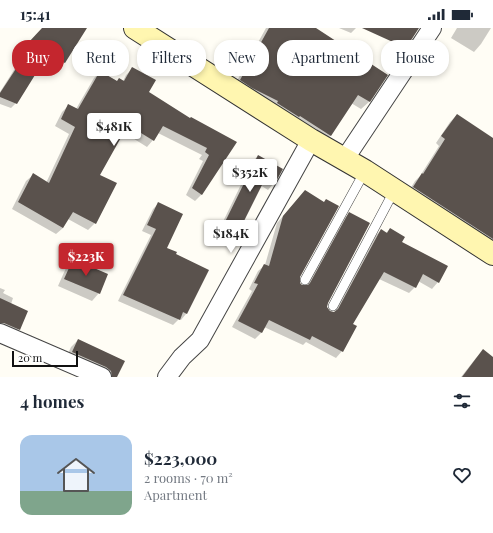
<!DOCTYPE html>
<html lang="en">
<head>
<meta charset="utf-8">
<style>
  :root { --surface:#fff; --page:#f6f6f7; --text:#1f2937; --muted:#747a83; --accent:#c4262e }
  body { margin:0; font-family:"Playfair Display",serif; background:var(--page); color:var(--text); height:100vh; display:flex; flex-direction:column; font-size:15px; white-space:nowrap }
  * { box-sizing:border-box; margin:0 }
  p { font-size:13px; color:var(--muted) }
  .icon { flex:none; width:22px; height:22px; fill:none; stroke:currentColor; stroke-width:2; stroke-linecap:round; stroke-linejoin:round }
  .map { position:relative; height:349px; overflow:hidden }
  .sheet { display:flex; flex-direction:column; background:var(--surface); flex:1 }
  .sheet>* { flex:none }
  .guide { position:absolute; left:12px; top:12px; width:469px; height:36px; display:flex; gap:8px }
  .scale { position:absolute; left:12px; bottom:10px; width:66px; box-sizing:border-box; padding-left:4px; border:2px solid #111; border-top:0; font-size:11px; line-height:14px; white-space:nowrap; color:#111; -webkit-text-stroke:3px #fff; paint-order:stroke }
  .price { position:absolute; translate:-50% -34px; padding:0 9px; border-radius:4px; background:#fff; color:#222; font-size:13px; line-height:26px; filter:drop-shadow(0 1px 2px #0008) }
  .price::after { content:''; position:absolute; left:50%; top:24px; width:12px; height:9px; margin-left:-6px; background:inherit; clip-path:polygon(0 0,100% 0,50% 100%) }
  .price.active { background:var(--accent); color:#fff }
  ul { padding:0; list-style:none }
  li { display:flex; align-items:center; gap:12px; height:100px; padding:0 20px }
  li span { display:grid; place-items:center; flex:none; width:112px; height:80px; border-radius:12px; color:#555 }
  li>.icon { margin-inline-start:auto }
  span .icon { width:48px; height:48px; fill:#fffc; stroke-width:1 }
  li b { font-size:17px }
  h2 { display:flex; justify-content:space-between; align-items:center; height:48px; padding:0 20px; font-size:17px }
  .tag { padding:0 14px; border-radius:16px; background:var(--surface); box-shadow:0 2px 6px #0003; font-size:14px; line-height:36px }
  .tag.active { background:var(--accent); color:#fff }
  .status { display:flex; justify-content:space-between; align-items:center; height:28px; padding:0 20px; background:var(--surface); direction:ltr }
  .status svg { height:11px; fill:currentColor }
  .map>svg:first-child { display:block }
</style>
</head>
<body>
<div class="status"><b>15:41</b><svg viewBox="0 0 49 12"><path d="M0 12V9h3v3zM5 12V6h3v6zM10 12V3h3v9zM15 12V0h3v12zM26 1h20v11H26zM47 4h2v5h-2z"/></svg></div>
<div class="map">
<svg width="493" height="349" viewBox="0 0 493 349">
  <rect width="100%" height="100%" fill="#fffdf5"/>
  <!-- shadow -->
  <path fill="#0003" d="M43 0H66L80 9 64 35 59 40 43 31 16 75 11 80 0 76V64L26 23 24 21Z
    M266 0H314L387 47 369 74 361 81 351 75 331 107 323 115 233 60Z
    M339 0H356L351 5Z
    M457 0H491L481 16 474 24 451 10Z
    M133 40 147 65 190 91 235 114 202 166 195 173 186 167 203 133 199 131 202 127 158 105 153 112 147 119 123 104 99 147 116 156 95 195 88 202 68 191 63 200 56 206 12 181 26 153 33 147 46 155 69 106 55 98 62 84 68 78 76 81 94 50 100 44 117 53H123L126 47Z
    M457 87 493 112V221L407 166 415 153 420 148 439 118 436 115 450 94Z
    M258 128 273 156 268 162 260 157 235 208 230 214 216 208 252 134Z
    M305 163 299 249V255L302 258H306L343 191 350 185 326 279 329 284 334 285 374 209 381 202 386 205 390 201 401 214 438 254 432 261 418 253 415 259 409 265 379 251 352 296 342 323 336 330 306 314 303 317 264 299 261 305 255 311 232 299 252 263 249 261 258 243 265 237 277 195Z
    M158 176 166 220 175 226 207 242 186 286 181 292 179 291 173 297 118 273 151 207 142 203 153 181Z
    M73 232 99 265 92 273 58 258 66 240Z
    M0 260 5 262 3 265 13 270 11 276 19 301 13 307 0 302Z
    M78 312 124 333 116 349H102L65 332 71 319Z
    M483 323 493 330V349H461L476 330Z"/>
  <!-- building -->
  <path fill="#5a524d" d="M42 0H87L65 35 48 26 17 76 0 69V65L31 18 28 15Z
    M269 0H316L388 47 370 74 358 67 331 108 300 88 299 89 277 75 278 73 252 60 240 52Z
    M362 0H419L406 20Z
    M132 39 156 52 149 64 190 90 191 89 237 114 202 167 192 160 209 127 205 124 207 120 163 98 154 113 128 97 100 147 117 155 96 196 73 184 63 200 18 174 33 145 49 155 75 99 61 91 68 76 78 81 100 43 117 53 119 50 124 53Z
    M457 86 493 110V211L413 159 422 145 423 146 445 111 441 108Z
    M258 127 283 141 274 157 265 151 236 209 221 202Z
    M305 162 324 174 326 171 339 178 300 249V255L302 257H308L310 255 349 184 370 195 328 275 327 279 330 283 334 284 338 281 381 201 387 205 390 200 405 209 402 214 448 238 439 255 423 246 416 260 384 244 353 296 357 298 343 324 312 308 310 312 269 292 262 305 238 293 258 256 254 255 264 236 269 238 283 188Z
    M158 174 183 186 167 220 177 224 176 226 209 242 187 286 183 284 180 292 123 267 156 201 147 197Z
    M73 231 108 246 100 266 64 251Z
    M0 270 28 283 20 302 4 295H0Z
    M78 311 125 333 117 349H112L111 343 106 339 72 324Z
    M483 321 493 329V349H462Z"/>
  <g fill="none" stroke-linecap="round" stroke-linejoin="round">
    <defs>
      <path id="service" d="M305 252 365 143
        M333 278 394 163"/>
      <path id="minor" d="M344 132 432 0
        M0 305 102 349
        M167 349 182 329 200 312 311 112"/>
      <path id="secondary" d="M135 0 311 112 365 143 493 226"/>
    </defs>
    <!-- service casing -->
    <use href="#service" stroke="#444" stroke-width="10"/>
    <!-- minor casing -->
    <use href="#minor" stroke="#444" stroke-width="20"/>
    <!-- secondary casing -->
    <use href="#secondary" stroke="#333" stroke-width="24"/>
    <!-- service -->
    <use href="#service" stroke="#fff" stroke-width="9"/>
    <!-- minor -->
    <use href="#minor" stroke="#fff" stroke-width="18"/>
    <!-- secondary -->
    <use href="#secondary" stroke="#fff6b0" stroke-width="22"/>
  </g>
</svg>
<div class="scale">20 m</div>
<b class="price" style="left:114px;top:119px">$481K</b>
<b class="price" style="left:250px;top:165px">$352K</b>
<b class="price" style="left:231px;top:226px">$184K</b>
<b class="price active" style="left:86px;top:249px">$223K</b>
<div class="guide">
<a class="tag active">Buy</a>
<a class="tag">Rent</a>
<a class="tag">Filters</a>
<a class="tag">New</a>
<a class="tag">Apartment</a>
<a class="tag">House</a>
</div>
</div>
<section class="sheet">
<h2>4 homes<svg class="icon" aria-label="filters" viewBox="0 0 24 24"><path d="M4 7h16M4 17h16"/><circle cx="9" cy="7" r="2"/><circle cx="15" cy="17" r="2"/></svg></h2>
<ul>
<li><span style="background:linear-gradient(#a9c7e8 70%,#7fa58c 0)"><svg class="icon" aria-label="home" viewBox="0 0 24 24"><path d="M3 11l9-7 9 7M6 9v11h12V9"/></svg></span><div><b>$223,000</b><p>2 rooms · 70 m²</p><p>Apartment</p></div><svg class="icon" aria-label="heart" viewBox="0 0 24 24"><path d="M12 20l-8-8c-3-5 5-10 8-4 3-6 11-1 8 4z"/></svg></li>
</ul>
</section>
</body>
</html>
